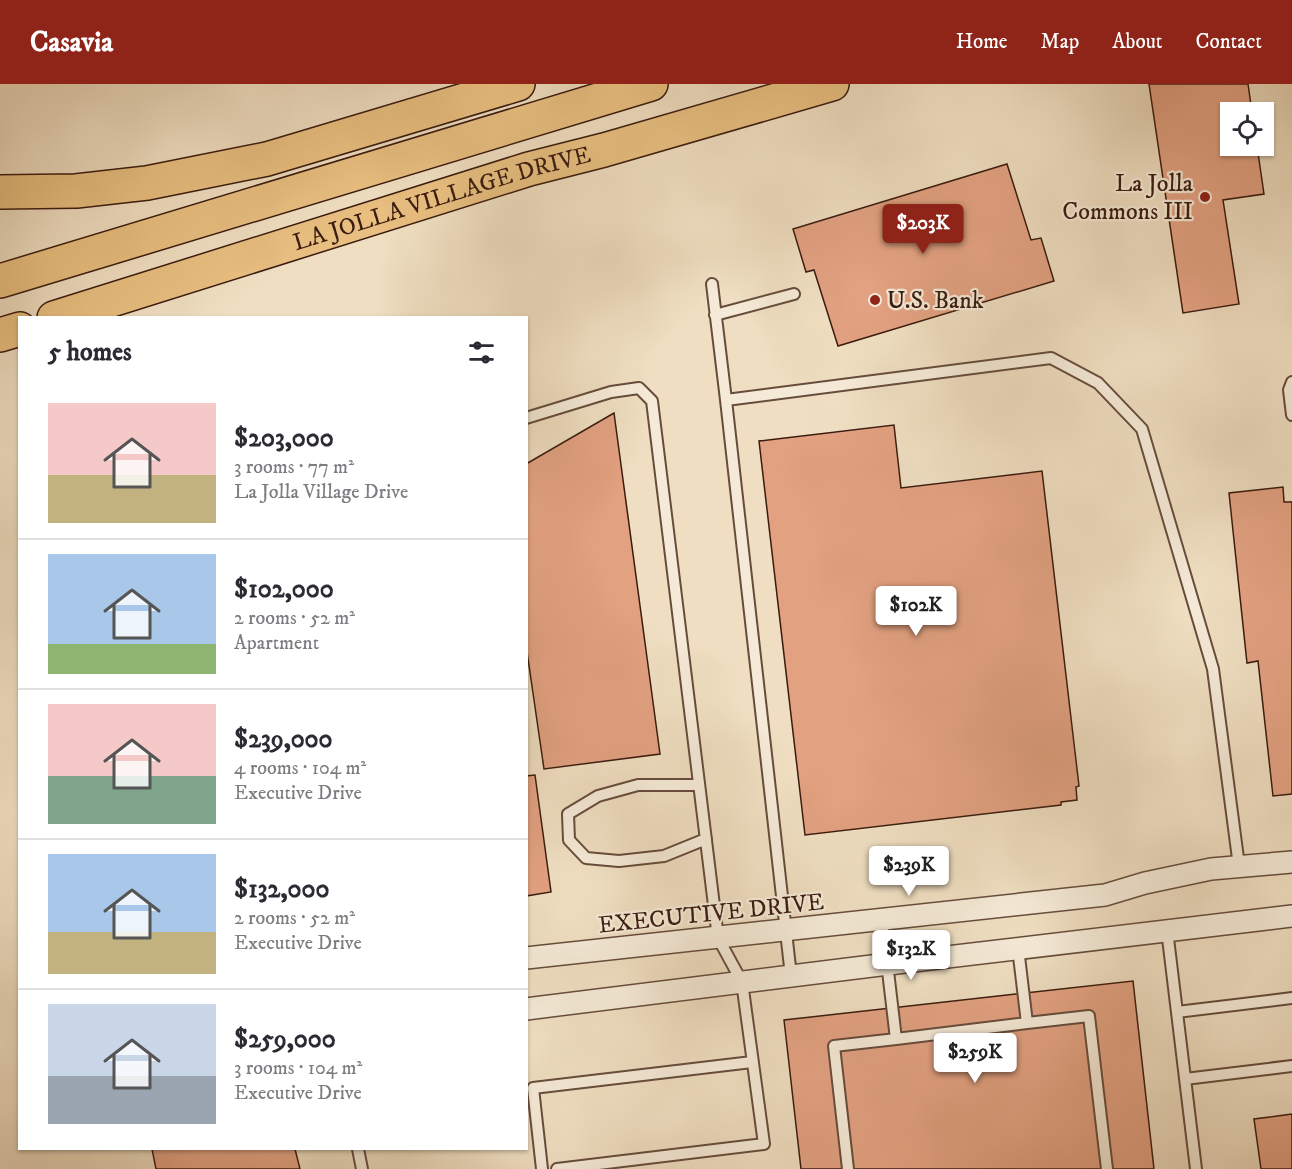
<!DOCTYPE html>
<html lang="en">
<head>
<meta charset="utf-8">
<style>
  :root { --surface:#fff; --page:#f2f2f3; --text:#2b2b33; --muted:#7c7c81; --line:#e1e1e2; --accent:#8f2418 }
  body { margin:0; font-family:"IM FELL DW Pica",serif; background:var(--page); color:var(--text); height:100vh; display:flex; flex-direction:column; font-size:22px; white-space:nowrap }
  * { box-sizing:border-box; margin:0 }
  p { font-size:20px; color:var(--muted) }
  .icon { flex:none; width:33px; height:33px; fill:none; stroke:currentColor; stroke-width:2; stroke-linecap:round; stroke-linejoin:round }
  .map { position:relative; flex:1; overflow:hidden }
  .side { position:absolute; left:18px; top:232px; width:510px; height:834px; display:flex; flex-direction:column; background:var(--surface); border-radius:0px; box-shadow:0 2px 4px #0004 }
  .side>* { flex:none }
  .controls { position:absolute; left:1220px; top:18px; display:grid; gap:12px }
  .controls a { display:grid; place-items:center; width:54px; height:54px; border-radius:0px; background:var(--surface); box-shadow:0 2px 4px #0004; font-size:30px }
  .price { position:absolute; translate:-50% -51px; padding:0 14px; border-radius:6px; background:#fff; color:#222; font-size:20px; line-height:39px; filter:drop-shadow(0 2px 3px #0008) }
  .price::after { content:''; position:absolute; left:50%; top:36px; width:18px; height:14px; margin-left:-9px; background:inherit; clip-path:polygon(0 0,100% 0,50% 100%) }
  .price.active { background:var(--accent); color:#fff }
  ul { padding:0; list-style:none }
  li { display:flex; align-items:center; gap:18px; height:150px; padding:0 30px }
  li+li { border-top:2px solid var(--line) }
  li span { display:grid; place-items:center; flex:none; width:168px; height:120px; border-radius:0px; color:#555 }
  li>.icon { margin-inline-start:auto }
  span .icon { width:72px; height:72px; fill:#fffc; stroke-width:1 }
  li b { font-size:26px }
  h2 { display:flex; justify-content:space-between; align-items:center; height:72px; padding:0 30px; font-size:26px }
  header { display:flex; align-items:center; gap:36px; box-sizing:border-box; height:84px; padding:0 30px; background:var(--accent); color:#fff }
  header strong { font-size:28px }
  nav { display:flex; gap:33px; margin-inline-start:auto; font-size:21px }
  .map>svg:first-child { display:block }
</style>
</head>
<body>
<header>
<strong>Casavia</strong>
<nav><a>Home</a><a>Map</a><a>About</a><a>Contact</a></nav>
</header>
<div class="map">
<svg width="1292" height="1085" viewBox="0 0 1292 1085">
  <rect width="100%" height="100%" fill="#efdec1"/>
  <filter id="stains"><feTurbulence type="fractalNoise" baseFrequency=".00333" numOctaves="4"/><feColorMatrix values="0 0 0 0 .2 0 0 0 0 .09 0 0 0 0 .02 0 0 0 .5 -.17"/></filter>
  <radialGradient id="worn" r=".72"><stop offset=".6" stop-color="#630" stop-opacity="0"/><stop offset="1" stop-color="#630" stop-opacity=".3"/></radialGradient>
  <!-- building -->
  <path fill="#e2a181" stroke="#3a1b0f" stroke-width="1.5" d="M1149 0H1248L1252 28H1230V62H1257L1264 110 1223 116 1239 220 1183 229Z
    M1007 80 1031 156 1041 154 1054 197 838 262 814 186 806 188 793 145Z
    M614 329 660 670 544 685 526 561V380Z
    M894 341 901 404 1042 387 1079 702 1076 703 1077 716 1061 718V721L805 751 759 357Z
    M1283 403 1284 418H1292V710L1273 712 1258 577 1247 579 1229 409Z
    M535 691 551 808 526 812V692Z
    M1133 897 1154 1085H801L784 936Z
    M1292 1030V1085H1261L1254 1035Z
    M152 1065H295L300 1085H156Z"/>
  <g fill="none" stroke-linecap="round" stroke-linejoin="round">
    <defs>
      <path id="lane" d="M712 200 726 316
        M715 231 794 210
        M1292 298 1289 306 1292 331
        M526 334 611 308 639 304 652 317 718 854 742 898 764 1060 557 1085
        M699 701H638L598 712 568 730 569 756 586 774 619 777 664 772 706 755
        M1167 846 1196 1085
        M1018 864 1027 939 1089 932 1107 1085
        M791 892 726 316 1051 274 1098 299 1142 345 1213 585 1239 782
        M1177 928 1292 914
        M896 955 1027 939
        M1185 995 1292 982
        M358 1065 362 1085
        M542 1085 533 1004 752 978
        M848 1085 834 962 896 955 882 836"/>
      <path id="street" d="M526 874 1105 811 1145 799 1211 785 1292 778
        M526 925 888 880 1292 832"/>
      <g id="primary">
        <path d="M0 197 651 0"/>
        <path id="s1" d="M54 234 529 85 604 66 832 0"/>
        <path d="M0 251 20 245"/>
      </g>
      <path id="highway" d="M0 108 76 107 147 99 267 75 518 0"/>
    </defs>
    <!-- lane casing -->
    <use href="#lane" stroke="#674c3c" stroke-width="14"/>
    <!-- street casing -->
    <use href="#street" stroke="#674c3c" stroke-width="24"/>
    <!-- primary casing -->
    <use href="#primary" stroke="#3a1b0f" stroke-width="36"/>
    <!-- highway casing -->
    <use href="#highway" stroke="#3a1b0f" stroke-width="36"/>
    <!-- lane -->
    <use href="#lane" stroke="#f5ead7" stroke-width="10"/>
    <!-- street -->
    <use href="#street" stroke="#f5ead7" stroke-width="21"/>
    <!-- primary -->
    <use href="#primary" stroke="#e8bf80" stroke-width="33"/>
    <!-- highway -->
    <use href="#highway" stroke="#e8bf80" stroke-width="33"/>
  </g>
  <!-- markers -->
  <g fill="#8f2418" stroke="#f5ead7" stroke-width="2">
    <circle cx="1205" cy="113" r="6"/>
    <circle cx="875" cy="216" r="6"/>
  </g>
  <g text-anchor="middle" stroke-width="4.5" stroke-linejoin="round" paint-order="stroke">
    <!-- poi labels -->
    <g font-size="24" fill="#3a1b0f" stroke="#f5ead7" text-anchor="end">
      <text x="1193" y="107">La Jolla<tspan x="1193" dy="28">Commons III</tspan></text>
      <text x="887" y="224" text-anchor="start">U.S. Bank</text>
    </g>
    <!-- street labels -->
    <g font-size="24" fill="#3a1b0f" stroke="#f5ead7">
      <text dy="8" stroke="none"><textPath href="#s1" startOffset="406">LA JOLLA VILLAGE DRIVE</textPath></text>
      <text transform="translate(711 829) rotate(-6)" y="8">EXECUTIVE DRIVE</text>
    </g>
  </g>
  <rect width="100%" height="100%" filter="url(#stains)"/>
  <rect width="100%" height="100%" fill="url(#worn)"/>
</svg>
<div class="controls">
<a><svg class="icon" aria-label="locate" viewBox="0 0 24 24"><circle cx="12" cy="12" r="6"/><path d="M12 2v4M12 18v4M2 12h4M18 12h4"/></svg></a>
</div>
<b class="price active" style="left:923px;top:171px">$203K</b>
<b class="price" style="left:916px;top:553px">$102K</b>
<b class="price" style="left:909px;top:813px">$239K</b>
<b class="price" style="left:911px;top:897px">$132K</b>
<b class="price" style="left:975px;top:1000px">$259K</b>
<section class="side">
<h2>5 homes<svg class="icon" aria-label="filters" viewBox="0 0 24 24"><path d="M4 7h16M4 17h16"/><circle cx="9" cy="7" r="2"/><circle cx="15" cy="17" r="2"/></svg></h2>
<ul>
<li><span style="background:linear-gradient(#f6c9c9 60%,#c2b280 0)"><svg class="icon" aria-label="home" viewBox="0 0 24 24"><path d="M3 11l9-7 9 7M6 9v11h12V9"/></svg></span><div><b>$203,000</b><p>3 rooms · 77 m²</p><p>La Jolla Village Drive</p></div></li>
<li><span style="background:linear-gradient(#a9c7e8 75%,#8fb573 0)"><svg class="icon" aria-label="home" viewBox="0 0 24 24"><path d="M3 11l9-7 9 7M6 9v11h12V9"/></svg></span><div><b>$102,000</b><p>2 rooms · 52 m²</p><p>Apartment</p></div></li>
<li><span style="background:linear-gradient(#f6c9c9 60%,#7fa58c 0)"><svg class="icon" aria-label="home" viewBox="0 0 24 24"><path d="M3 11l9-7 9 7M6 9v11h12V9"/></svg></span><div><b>$239,000</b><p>4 rooms · 104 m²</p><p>Executive Drive</p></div></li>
<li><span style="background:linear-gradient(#a9c7e8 65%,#c2b280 0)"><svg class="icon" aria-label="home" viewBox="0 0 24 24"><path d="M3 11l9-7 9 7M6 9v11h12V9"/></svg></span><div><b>$132,000</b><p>2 rooms · 52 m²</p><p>Executive Drive</p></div></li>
<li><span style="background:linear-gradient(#c9d6e8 60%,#9aa5b1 0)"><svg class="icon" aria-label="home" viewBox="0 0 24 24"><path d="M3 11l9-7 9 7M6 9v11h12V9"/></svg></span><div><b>$259,000</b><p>3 rooms · 104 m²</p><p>Executive Drive</p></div></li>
</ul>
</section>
</div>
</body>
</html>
